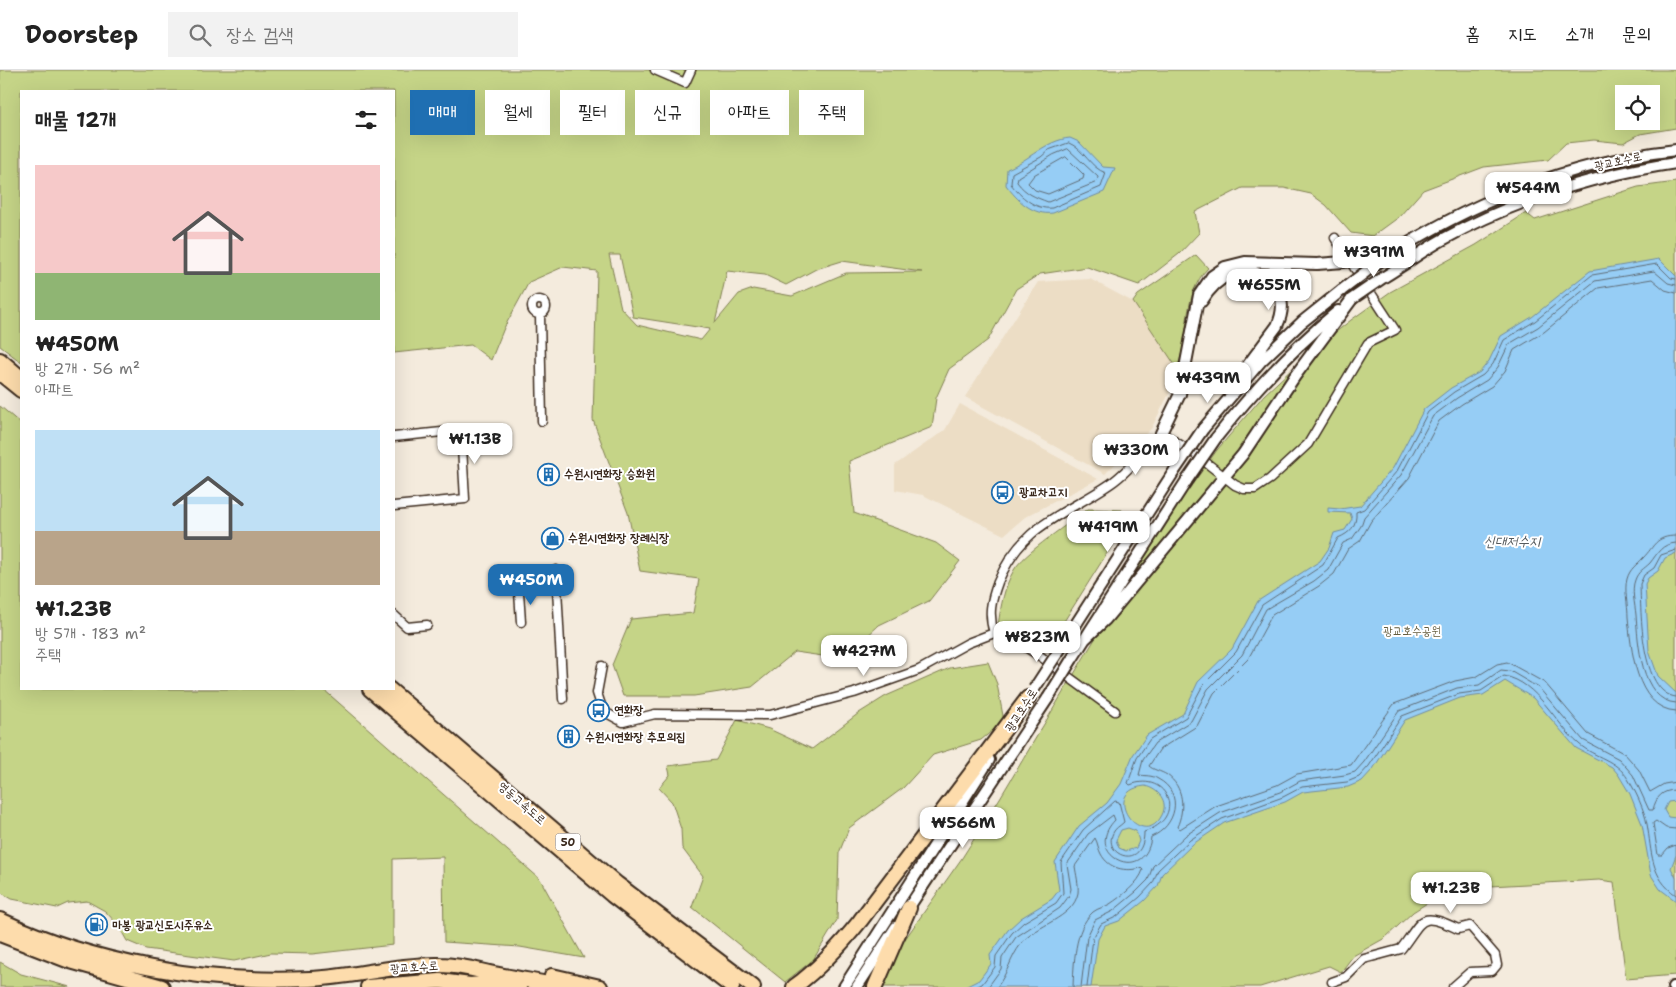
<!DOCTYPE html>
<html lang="ko">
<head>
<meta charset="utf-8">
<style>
  :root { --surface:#fff; --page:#f2f2f2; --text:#222; --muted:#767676; --line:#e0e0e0; --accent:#1f6fb2 }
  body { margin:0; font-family:"Shantell Sans","Poor Story",sans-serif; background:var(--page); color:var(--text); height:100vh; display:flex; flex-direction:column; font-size:19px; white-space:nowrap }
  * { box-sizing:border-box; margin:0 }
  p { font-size:16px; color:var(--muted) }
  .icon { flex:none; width:28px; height:28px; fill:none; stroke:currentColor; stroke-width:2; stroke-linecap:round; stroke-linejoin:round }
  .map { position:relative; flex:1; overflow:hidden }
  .side { position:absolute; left:20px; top:20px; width:375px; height:600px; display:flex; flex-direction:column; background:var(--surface); border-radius:0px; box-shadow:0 5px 20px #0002 }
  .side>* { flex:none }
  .top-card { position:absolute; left:410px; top:20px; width:475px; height:45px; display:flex; gap:10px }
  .controls { position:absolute; left:1615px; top:15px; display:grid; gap:10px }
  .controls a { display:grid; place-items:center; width:45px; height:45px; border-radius:0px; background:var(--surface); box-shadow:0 5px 20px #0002; font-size:25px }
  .price { position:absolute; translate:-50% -42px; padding:0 11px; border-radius:10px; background:#fff; color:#222; font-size:16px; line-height:32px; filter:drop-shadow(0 1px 2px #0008) }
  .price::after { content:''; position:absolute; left:50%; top:30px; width:15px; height:11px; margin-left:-8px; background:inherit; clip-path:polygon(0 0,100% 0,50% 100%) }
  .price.active { background:var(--accent); color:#fff }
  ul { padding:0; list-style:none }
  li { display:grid; align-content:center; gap:10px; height:265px; padding:0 15px }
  li span { display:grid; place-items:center; height:155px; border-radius:0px; color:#555 }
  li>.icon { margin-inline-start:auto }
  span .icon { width:90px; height:90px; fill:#fffc; stroke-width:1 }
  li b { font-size:21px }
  h2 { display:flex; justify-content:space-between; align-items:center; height:60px; padding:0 15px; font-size:21px }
  .chip { padding:0 18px; border-radius:0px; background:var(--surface); box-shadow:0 5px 20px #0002; font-size:18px; line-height:45px }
  .chip.active { background:var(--accent); color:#fff }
  header { display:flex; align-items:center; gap:30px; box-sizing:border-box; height:70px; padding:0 25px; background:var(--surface); border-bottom:1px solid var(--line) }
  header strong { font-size:24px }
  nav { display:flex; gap:28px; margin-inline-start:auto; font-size:18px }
  .search { width:350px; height:45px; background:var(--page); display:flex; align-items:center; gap:12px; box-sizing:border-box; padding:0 18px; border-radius:0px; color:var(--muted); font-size:19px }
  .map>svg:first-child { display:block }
</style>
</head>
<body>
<header>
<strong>Doorstep</strong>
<div class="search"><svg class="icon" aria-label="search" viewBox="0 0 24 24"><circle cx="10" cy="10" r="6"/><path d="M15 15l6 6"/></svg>장소 검색</div>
<nav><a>홈</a><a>지도</a><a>소개</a><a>문의</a></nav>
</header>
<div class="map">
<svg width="1676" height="917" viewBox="0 0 1676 917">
  <rect width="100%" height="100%" fill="#f4ebdd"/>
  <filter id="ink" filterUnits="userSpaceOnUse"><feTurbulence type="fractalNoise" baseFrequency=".02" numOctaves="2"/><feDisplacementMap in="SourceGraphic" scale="10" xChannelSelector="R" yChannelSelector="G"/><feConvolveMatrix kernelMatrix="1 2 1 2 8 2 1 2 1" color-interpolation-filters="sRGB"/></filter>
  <g filter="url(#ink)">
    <!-- built -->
    <path fill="#ecddc5" d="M1090 209 1133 232 1180 302 1151 359 1105 404 965 327 1038 212Z
      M960 334 1098 409 1025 447 1004 465 923 425 895 420V395L945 360Z"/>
    <!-- green -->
    <path fill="#c5d487" stroke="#807f52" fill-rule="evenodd" d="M0 0H1676V58L1640 64 1623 73 1594 70 1566 73 1548 90 1484 97 1423 120 1399 147 1373 166 1351 163 1326 135 1311 124 1284 118H1242L1195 142 1199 163 1179 184 1139 215 1087 197 1040 204 1016 219 988 270 949 299 936 328 932 357 849 391 854 443 936 473 960 491 929 531 879 555 843 589 795 582 752 617 694 626H623L612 595 631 549 693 543 699 509 640 501 628 443 593 350 597 201 563 197 529 212 504 258 491 290 471 275 394 283V21H21V292L0 276ZM1624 24H1651V51H1624ZM609 185H620L633 247 710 259 701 270 637 255 621 238ZM842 191 922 202 846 203 792 226 753 219 739 224 715 253 727 201 765 205 786 215 816 199Z
      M1676 112V905L1626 909 1614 812 1599 810 1472 817 1435 828 1413 842 1385 868 1353 886 1341 902 1329 896 1260 917H879L891 889 962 788 1000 728 1163 455 1217 380 1264 325 1306 286 1351 250 1390 222 1476 175 1526 143 1535 150 1638 117Z
      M1196 185 1208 198C1182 224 1190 266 1177 298L1133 232 1138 225Z
      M0 336 21 354V619H323L540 809 584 888 520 877 444 872 443 787 393 789V875L312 884 271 883 234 891 146 879 127 871 118 855 105 841 87 831 68 833 57 838 12 829 0 822Z
      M1088 439 1122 440 1119 464 1046 580 998 555C1001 536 1004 517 1014 500 1023 484 1072 451 1088 439Z
      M988 592 997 614 1004 651 981 670 933 685 903 718 849 758 839 783 837 850 813 890 785 912 692 837 703 806 682 778 681 759 672 732 659 718 670 705 668 696 716 690 737 650 769 659 812 679 859 643 886 626 950 598Z
      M0 892 21 904 70 917H0Z"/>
    <!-- water -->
    <path fill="#96cdf5" stroke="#728c9f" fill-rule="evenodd" d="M1070 68 1079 72 1103 97 1115 98 1104 122 1053 143C1033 146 1017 130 1006 115L1007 99C1028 91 1046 70 1070 68Z
      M1659 189 1676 206V483L1665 488 1658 501 1648 508 1645 514 1649 581 1658 606 1676 623V731L1668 732 1664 740 1668 747 1676 748V785L1671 798 1676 808V831L1660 819 1651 805 1642 754 1630 724 1618 704 1612 697 1576 678 1533 628 1505 611 1483 625 1460 628 1405 650 1373 699 1362 711 1348 717 1303 722 1285 732 1224 753 1193 774 1162 804 1158 816 1144 831 1119 851 1105 856 1098 869 1091 917H965L979 910 991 894 990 885 1008 860 1021 848 1052 829 1059 820 1055 792 1079 756 1107 733 1121 714 1133 685 1147 665 1183 644 1198 612 1232 579 1258 531 1320 491 1329 478 1334 463 1345 460 1352 449 1350 443 1328 442V438L1340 439 1360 436 1393 398 1424 339 1451 318 1480 302 1489 291 1501 266 1532 247 1590 201ZM1145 716C1158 719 1169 731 1162 745 1143 783 1097 721 1145 716ZM1128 758 1136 761 1139 771 1136 778 1126 781 1119 778 1116 770 1121 760Z"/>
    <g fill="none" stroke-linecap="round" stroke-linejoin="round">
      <!-- shore -->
      <path stroke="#5f6b74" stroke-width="1" d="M1069 73C1084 79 1090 98 1106 103L1101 117 1052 138C1035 140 1020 126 1011 114L1012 103 1041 87 1049 80Z
        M1068 79 1098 107 1097 112 1048 132C1035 127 1026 124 1017 112L1018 107 1053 85Z
        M1066 87 1084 105 1083 109 1048 124 1035 120 1028 113 1034 105Z
        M1676 223 1665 220 1652 209 1598 218 1544 262 1514 280 1505 301 1492 316 1462 334 1439 351 1409 408 1371 451 1360 471 1348 479 1334 504 1319 516 1272 545 1248 589 1214 623 1197 656 1160 679 1149 696C1153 700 1161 701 1167 705 1184 717 1185 739 1177 757L1180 759 1216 736 1277 715 1297 704 1351 695 1394 634 1455 611 1476 607 1497 594 1507 592 1545 613 1588 664 1625 684 1639 700 1650 722 1664 714 1676 712
        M1676 466C1655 466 1655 476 1643 488 1637 495 1630 498 1627 509 1624 520 1628 535 1628 547 1631 576 1635 639 1676 641
        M1676 473C1661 474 1658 483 1650 493 1644 499 1638 501 1635 510 1631 520 1635 534 1636 545 1638 570 1640 631 1676 633
        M1676 480 1661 485 1654 498 1644 505 1640 514C1641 541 1640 623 1676 627
        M1676 759 1666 758 1656 751 1653 753 1658 785H1662L1668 778 1676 775
        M976 917 982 914 995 897 996 886 1012 863 1024 852 1056 833 1063 823 1061 792 1083 760 1115 731 1119 732 1124 752C1120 756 1115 758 1113 763 1102 785 1144 802 1144 762 1188 748 1167 700 1130 715L1128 713 1137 688 1150 669 1186 647 1203 615 1236 582 1262 535 1323 495 1338 468C1350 463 1357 456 1356 442L1364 439 1397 401 1428 342 1454 322 1483 305 1493 294 1504 270 1535 251 1592 205 1657 194 1671 208 1676 209
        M988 917 1001 899 1002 888 1016 867 1060 838 1069 826 1071 819 1067 794 1088 764 1113 745 1115 750C1081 785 1146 816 1151 767 1176 757 1185 723 1158 709 1152 705 1145 706 1139 705L1143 690 1155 673 1191 651 1208 619 1242 585 1266 539 1314 511 1328 500 1343 473 1352 469 1361 456 1364 447 1401 405 1433 346 1457 328 1487 310 1498 297 1509 274 1538 257 1595 211 1654 201 1668 213 1676 215
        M997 917C1008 903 1010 888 1021 874 1036 854 1073 849 1078 823 1079 814 1076 804 1075 796L1095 768C1098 773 1098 779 1101 784 1109 799 1125 802 1141 798L1143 800C1139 813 1122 826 1110 834 1105 837 1098 838 1093 842 1074 859 1074 894 1073 917
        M1081 917 1087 867 1095 850 1113 841 1136 822 1148 810 1153 796 1186 765 1220 743 1280 722 1300 711 1345 705 1355 702 1364 692 1399 641 1457 618 1479 615 1501 600 1510 601 1539 618 1583 670 1619 689 1633 705 1649 740H1653C1656 727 1662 720 1676 720
        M1087 917 1093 868 1101 854 1116 847 1140 827 1153 813 1158 800 1190 770 1222 749 1283 727 1302 717 1347 712 1359 707 1369 696 1402 646 1459 624 1481 621 1504 606C1538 612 1556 655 1579 674 1595 688 1616 689 1628 709 1636 722 1644 739 1647 754 1652 782 1650 807 1676 825"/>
      <defs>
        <path id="street" d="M655 0 685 13 691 0
          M532 237a7 7 0 1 1 14 0a7 7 0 1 1-14 0Z
          M540 245 542 351
          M394 367 461 360 465 429 394 436
          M556 500 563 629
          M519 522 521 552
          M394 545 407 557 427 555
          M994 563C988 544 991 531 998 512 1022 454 1063 446 1110 414 1129 401 1145 380 1161 363L1195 384 1235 415 1244 419H1255L1270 409 1308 374 1368 273 1395 260 1335 168
          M602 596 597 623 603 641 623 652 655 644 770 645 854 623 919 600 968 573 994 563 1013 569 1040 586 1115 641
          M1332 912 1346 907 1364 889 1401 879C1424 849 1419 841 1458 859L1470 856 1495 885 1497 895 1492 901 1470 902 1453 917"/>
        <path id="secondary" d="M1376 194C1464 134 1569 92 1676 80
          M1384 207C1404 195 1422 181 1442 170 1515 130 1594 105 1676 93
          M1202 231C1235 175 1300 207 1277 256L1236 311 1232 325
          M1203 359 1261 291 1302 252 1342 220
          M1161 363 1180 324 1199 225 1212 206 1225 197 1245 192 1317 194
          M1216 368C1253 321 1292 279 1338 241
          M1084 570 1105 550 1243 384 1295 306 1352 229
          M1060 579 1175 400
          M1072 589 1187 410
          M905 843 1048 628
          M844 917 989 690
          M857 917 896 857
          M1673 917H1676"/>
        <path id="highway" d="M0 290 21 308
          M0 303 21 320
          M370 619 612 825 732 917
          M389 619 617 814 753 917
          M0 850C94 894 206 914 310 909 354 907 397 894 441 895 460 895 476 900 494 904 517 909 541 912 564 917
          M0 864 67 890 162 917
          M552 906 600 917
          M368 917 440 911 470 915 495 913 519 917
          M794 917C820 898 840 876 860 851L1028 628
          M875 917 909 838"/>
      </defs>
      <!-- street casing -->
      <use href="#street" stroke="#3b2a1e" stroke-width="11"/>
      <!-- secondary casing -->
      <use href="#secondary" stroke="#3b2a1e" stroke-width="14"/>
      <!-- highway casing -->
      <use href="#highway" stroke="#3b2a1e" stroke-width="18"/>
      <!-- street -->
      <use href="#street" stroke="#fff" stroke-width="8"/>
      <!-- secondary -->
      <use href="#secondary" stroke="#fff" stroke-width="10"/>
      <!-- highway -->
      <use href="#highway" stroke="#fddcac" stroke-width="14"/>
      <defs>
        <path id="secondary-bridge" d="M1317 194 1344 192 1398 179
          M1342 220 1376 194
          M1352 229 1384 207
          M1175 400 1203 359
          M1187 410 1216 368
          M1034 619 1060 579
          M1048 628 1072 589"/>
      </defs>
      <!-- secondary-bridge casing -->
      <use href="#secondary-bridge" stroke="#3b2a1e" stroke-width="14" stroke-linecap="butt"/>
      <!-- secondary-bridge -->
      <use href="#secondary-bridge" stroke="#fff" stroke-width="10"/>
    </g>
  </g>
  <!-- icons -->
  <defs>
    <symbol id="building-ring" viewBox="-11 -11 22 22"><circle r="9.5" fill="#fff" stroke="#1f6fb2" stroke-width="1.5"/><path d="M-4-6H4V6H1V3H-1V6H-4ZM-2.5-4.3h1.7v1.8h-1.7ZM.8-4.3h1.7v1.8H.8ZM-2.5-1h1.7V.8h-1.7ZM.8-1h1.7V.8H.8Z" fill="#1f6fb2"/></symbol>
    <symbol id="bus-ring" viewBox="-11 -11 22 22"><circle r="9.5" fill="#fff" stroke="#1f6fb2" stroke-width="1.5"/><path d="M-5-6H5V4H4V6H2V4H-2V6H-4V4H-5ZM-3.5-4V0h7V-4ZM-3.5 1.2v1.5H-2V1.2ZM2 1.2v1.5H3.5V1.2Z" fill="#1f6fb2"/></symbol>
    <symbol id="shop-ring" viewBox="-11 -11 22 22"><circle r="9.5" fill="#fff" stroke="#1f6fb2" stroke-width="1.5"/><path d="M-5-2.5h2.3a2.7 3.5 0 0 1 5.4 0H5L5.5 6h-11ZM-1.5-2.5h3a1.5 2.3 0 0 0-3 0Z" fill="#1f6fb2"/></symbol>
    <symbol id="fuel-ring" viewBox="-11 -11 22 22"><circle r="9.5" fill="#fff" stroke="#1f6fb2" stroke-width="1.5"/><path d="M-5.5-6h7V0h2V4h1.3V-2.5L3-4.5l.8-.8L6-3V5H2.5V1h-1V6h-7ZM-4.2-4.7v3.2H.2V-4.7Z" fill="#1f6fb2"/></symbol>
  </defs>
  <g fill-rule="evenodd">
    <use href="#building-ring" x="536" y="392" width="25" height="25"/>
    <use href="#bus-ring" x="990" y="410" width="25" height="25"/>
    <use href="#shop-ring" x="540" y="456" width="25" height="25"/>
    <use href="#bus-ring" x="586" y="628" width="25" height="25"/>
    <use href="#building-ring" x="556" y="654" width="25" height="25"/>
    <use href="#fuel-ring" x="84" y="842" width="25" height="25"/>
  </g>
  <g text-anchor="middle" stroke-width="4" stroke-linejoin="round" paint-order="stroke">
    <!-- shield labels -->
    <rect fill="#fff" stroke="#766a62" stroke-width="1" x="555.5" y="763.5" width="25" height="17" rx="4"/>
    <g font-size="11" font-weight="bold" fill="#3b2a1e">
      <text x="568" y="776">50</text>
    </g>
    <!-- street labels -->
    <g font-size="12" fill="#3b2a1e" stroke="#fff">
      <text transform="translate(1618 91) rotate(-13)" y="4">광교호수로</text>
      <text transform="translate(1021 640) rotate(-57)" y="4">광교호수로</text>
      <text transform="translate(522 733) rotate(41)" y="4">영동고속도로</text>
      <text transform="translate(414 897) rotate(-4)" y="4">광교호수로</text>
    </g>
    <!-- poi labels -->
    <g font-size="12" font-weight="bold" fill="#3b2a1e" stroke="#fff" text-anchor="start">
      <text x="564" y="408">수원시연화장 승화원</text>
      <text x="1019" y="426">광교차고지</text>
      <text x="568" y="472">수원시연화장 장례식장</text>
      <text x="614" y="644">연화장</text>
      <text x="585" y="671">수원시연화장 추모의집</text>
      <text x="112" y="859">마봉 광교신도시주유소</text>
    </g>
    <!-- park labels -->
    <g font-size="12" fill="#645d3e" stroke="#fff">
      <text x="1412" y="565">광교호수공원</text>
    </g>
    <!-- water labels -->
    <g font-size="14" font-style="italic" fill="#565b5e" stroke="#fff">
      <text x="1512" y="476">신대저수지</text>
    </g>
  </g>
</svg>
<div class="controls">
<a><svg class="icon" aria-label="locate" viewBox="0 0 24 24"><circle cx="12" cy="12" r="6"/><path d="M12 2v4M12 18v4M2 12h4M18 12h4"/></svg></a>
</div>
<b class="price" style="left:1528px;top:144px">₩544M</b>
<b class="price" style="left:1374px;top:208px">₩391M</b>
<b class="price" style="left:1269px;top:241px">₩655M</b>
<b class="price" style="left:1208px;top:334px">₩439M</b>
<b class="price" style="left:475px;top:395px">₩1.13B</b>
<b class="price" style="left:1136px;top:406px">₩330M</b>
<b class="price" style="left:1108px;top:483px">₩419M</b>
<b class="price active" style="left:531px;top:536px">₩450M</b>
<b class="price" style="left:1037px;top:593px">₩823M</b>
<b class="price" style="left:864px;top:607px">₩427M</b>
<b class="price" style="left:963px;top:779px">₩566M</b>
<b class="price" style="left:1451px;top:844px">₩1.23B</b>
<div class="top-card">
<a class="chip active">매매</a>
<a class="chip">월세</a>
<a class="chip">필터</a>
<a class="chip">신규</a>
<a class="chip">아파트</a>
<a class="chip">주택</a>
</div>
<section class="side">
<h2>매물 12개<svg class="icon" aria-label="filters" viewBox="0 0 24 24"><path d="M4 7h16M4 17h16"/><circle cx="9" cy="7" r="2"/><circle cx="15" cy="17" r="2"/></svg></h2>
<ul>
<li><span style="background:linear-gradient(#f6c9c9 70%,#8fb573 0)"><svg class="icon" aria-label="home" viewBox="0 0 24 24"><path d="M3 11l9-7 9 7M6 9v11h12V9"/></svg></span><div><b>₩450M</b><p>방 2개 · 56 m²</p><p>아파트</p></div></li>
<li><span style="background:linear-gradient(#bfe0f5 65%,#b9a48a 0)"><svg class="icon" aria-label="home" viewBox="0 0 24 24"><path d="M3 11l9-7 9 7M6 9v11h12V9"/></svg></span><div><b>₩1.23B</b><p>방 5개 · 183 m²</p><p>주택</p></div></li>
</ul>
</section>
</div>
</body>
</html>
